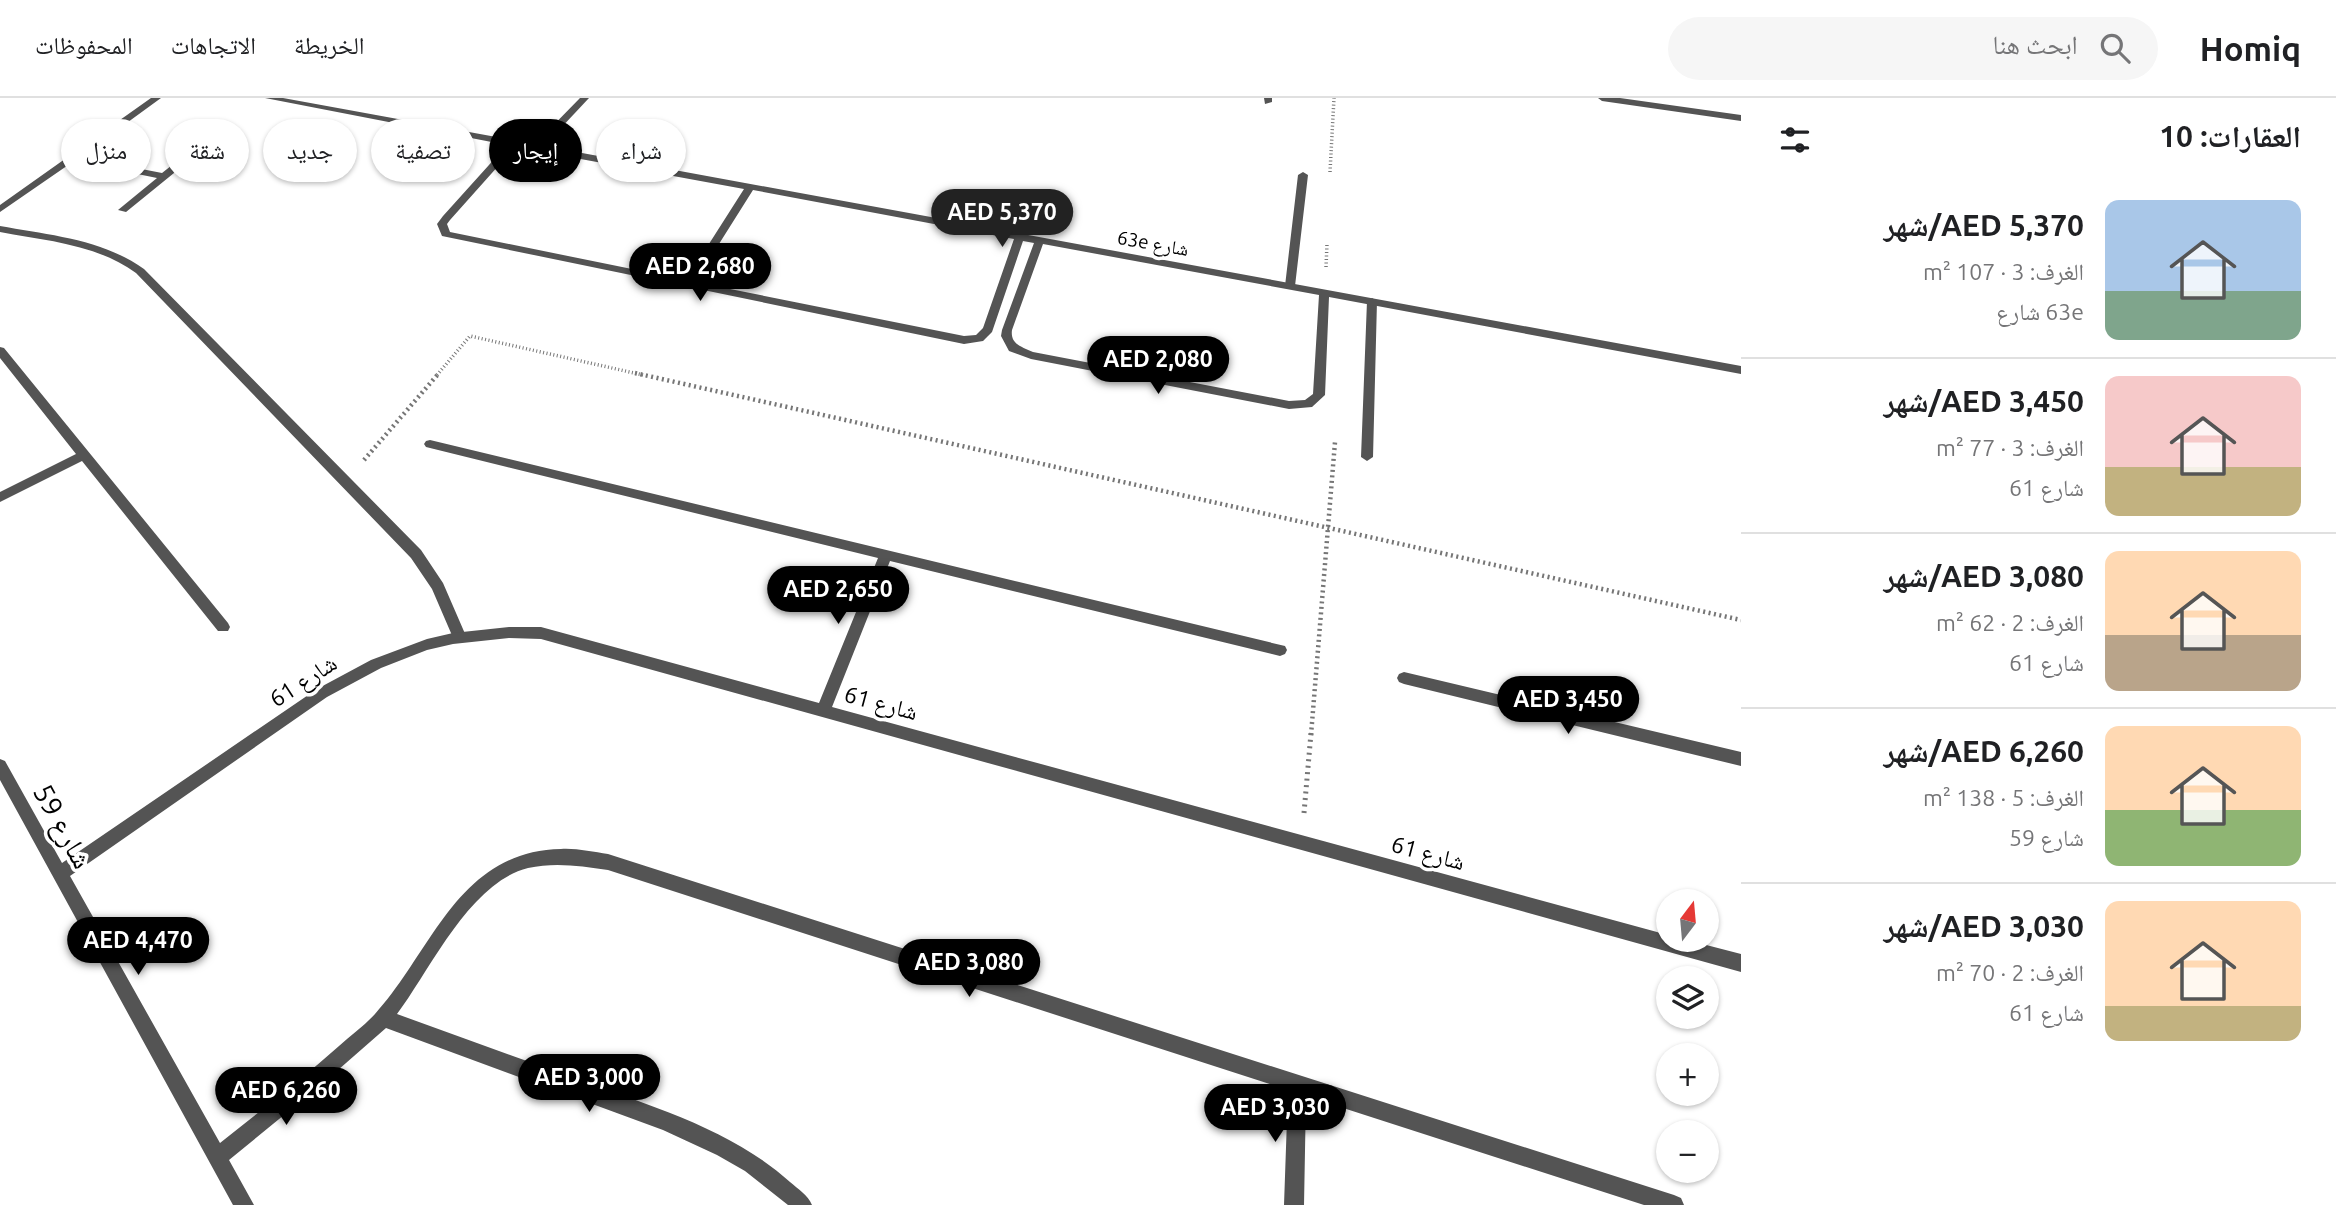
<!DOCTYPE html>
<html lang="ar">
<head>
<meta charset="utf-8">
<style>
  :root { --surface:#fff; --page:#f6f6f6; --text:#202124; --muted:#757577; --line:#e0e0e0; --accent:#000 }
  body { margin:0; font-family:Ubuntu,"Noto Naskh Arabic",sans-serif; background:var(--page); color:var(--text); direction:rtl; height:100vh; display:flex; flex-direction:column; font-size:26px; white-space:nowrap }
  * { box-sizing:border-box; margin:0 }
  p { font-size:23px; color:var(--muted) }
  .icon { flex:none; width:38px; height:38px; fill:none; stroke:currentColor; stroke-width:2; stroke-linecap:round; stroke-linejoin:round }
  .map { position:relative; flex:1; overflow:hidden; direction:ltr }
  .side { display:flex; flex-direction:column; background:var(--surface); width:595px }
  .side>* { flex:none }
  .banner { position:absolute; left:21px; top:21px; width:665px; height:63px; direction:rtl; display:flex; gap:14px }
  .needle { width:46px; rotate:16deg }
  .fabs { position:absolute; left:1656px; top:791px; display:grid; gap:14px }
  .fabs a { display:grid; place-items:center; width:63px; height:63px; border-radius:50%; background:var(--surface); box-shadow:0 2px 5px #0004; font-size:35px }
  .price { position:absolute; translate:-50% -60px; padding:0 16px; border-radius:24px; background:var(--accent); color:#fff; font-size:23px; line-height:46px; filter:drop-shadow(0 2px 4px #0008) }
  .price::after { content:''; position:absolute; left:50%; top:42px; width:21px; height:16px; margin-left:-10px; background:inherit; clip-path:polygon(0 0,100% 0,50% 100%) }
  .price.selected { background:#222; color:#fff }
  ul { padding:0; list-style:none }
  li { display:flex; align-items:center; gap:21px; height:175px; padding:0 35px }
  li+li { border-top:2px solid var(--line) }
  li span { display:grid; place-items:center; flex:none; width:196px; height:140px; border-radius:14px; color:#555 }
  li>.icon { margin-inline-start:auto }
  span .icon { width:84px; height:84px; fill:#fffc; stroke-width:1 }
  li b { font-size:30px }
  h2 { display:flex; justify-content:space-between; align-items:center; height:84px; padding:0 35px; font-size:30px }
  .chip { padding:0 24px; border-radius:32px; background:var(--surface); box-shadow:0 2px 5px #0004; font-size:24px; line-height:63px }
  .chip.selected { background:var(--accent); color:#fff }
  header { display:flex; align-items:center; gap:42px; box-sizing:border-box; height:98px; padding:0 35px; background:var(--surface); border-bottom:2px solid var(--line) }
  header strong { font-size:33px }
  nav { display:flex; gap:38px; margin-inline-start:auto; font-size:24px }
  .search { width:490px; height:63px; background:var(--page); display:flex; align-items:center; gap:18px; box-sizing:border-box; padding:0 24px; border-radius:38px; color:var(--muted); font-size:26px }
  main { display:flex; flex:1; min-height:0 }
  .map>svg:first-child { display:block }
</style>
</head>
<body>
<header>
<strong>Homiq</strong>
<div class="search"><svg class="icon" aria-label="search" viewBox="0 0 24 24"><circle cx="10" cy="10" r="6"/><path d="M15 15l6 6"/></svg>ابحث هنا</div>
<nav><a>الخريطة</a><a>الاتجاهات</a><a>المحفوظات</a></nav>
</header>
<main>
<section class="side">
<h2>العقارات: 10<svg class="icon" aria-label="filters" viewBox="0 0 24 24"><path d="M4 7h16M4 17h16"/><circle cx="9" cy="7" r="2"/><circle cx="15" cy="17" r="2"/></svg></h2>
<ul>
<li><span style="background:linear-gradient(#a9c7e8 65%,#7fa58c 0)"><svg class="icon" aria-label="home" viewBox="0 0 24 24"><path d="M3 11l9-7 9 7M6 9v11h12V9"/></svg></span><div><b>AED 5,370/شهر</b><p>الغرف: 3 · 107 m²</p><p>63e شارع</p></div></li>
<li><span style="background:linear-gradient(#f6c9c9 65%,#c2b280 0)"><svg class="icon" aria-label="home" viewBox="0 0 24 24"><path d="M3 11l9-7 9 7M6 9v11h12V9"/></svg></span><div><b>AED 3,450/شهر</b><p>الغرف: 3 · 77 m²</p><p>شارع 61</p></div></li>
<li><span style="background:linear-gradient(#ffd9b3 60%,#b9a48a 0)"><svg class="icon" aria-label="home" viewBox="0 0 24 24"><path d="M3 11l9-7 9 7M6 9v11h12V9"/></svg></span><div><b>AED 3,080/شهر</b><p>الغرف: 2 · 62 m²</p><p>شارع 61</p></div></li>
<li><span style="background:linear-gradient(#ffd9b3 60%,#8fb573 0)"><svg class="icon" aria-label="home" viewBox="0 0 24 24"><path d="M3 11l9-7 9 7M6 9v11h12V9"/></svg></span><div><b>AED 6,260/شهر</b><p>الغرف: 5 · 138 m²</p><p>شارع 59</p></div></li>
<li><span style="background:linear-gradient(#ffd9b3 75%,#c2b280 0)"><svg class="icon" aria-label="home" viewBox="0 0 24 24"><path d="M3 11l9-7 9 7M6 9v11h12V9"/></svg></span><div><b>AED 3,030/شهر</b><p>الغرف: 2 · 70 m²</p><p>شارع 61</p></div></li>
</ul>
</section>
<div class="map">
<svg width="1741" height="1107" viewBox="0 0 1741 1107">
  <rect width="100%" height="100%" fill="#fff"/>
  <g fill="none" stroke-linecap="round" stroke-linejoin="round">
    <!-- path-far2 -->
    <path stroke="#767676" stroke-width="3.5" stroke-dasharray="1 2.5" stroke-linecap="butt" d="M1330 74 1334 0
      M1326 169 1327 146
      M437 277 470 238 643 277"/>
    <!-- path-far1 -->
    <path stroke="#767676" stroke-width="4.5" stroke-dasharray="2 3.5" stroke-linecap="butt" d="M635 275 1741 522
      M364 362 439 275
      M1311 637 1335 344"/>
    <!-- path -->
    <path stroke="#767676" stroke-width="5" stroke-dasharray="2 4.5" stroke-linecap="butt" d="M1304 715 1311 635"/>
    <!-- service -->
    <path fill="#545454" fill-rule="evenodd" d="M1264 0H1272V4L1265 6Z
      M1303 74 1308 77 1295 188 1290 191 1285 188 1298 77Z
      M0 128C49 137 102 141 144 171L421 452 443 485 466 538 464 542H454L432 491 411 460 136 175C96 146 47 143 0 134Z
      M1372 200 1377 203 1373 359 1367 363 1361 359 1367 203Z"/>
    <!-- minor -->
    <path fill="#545454" fill-rule="evenodd" d="M151 0H161L80 59 162 75 214 34 222 36 126 114 118 112 157 80 74 63 0 114V107Z
      M265 0H283L535 46 580 0H589L544 48 1741 268V276L1329 199 1325 297 1312 309 1289 311 1031 261 1009 253 1001 238 1002 232 1034 145 1023 143 992 234 983 243 964 246 442 138 437 126 443 118 507 47ZM516 48 537 53 744 91 686 182 450 134 447 126 450 122ZM753 92 1014 141 983 230 976 237 964 238 695 184ZM1043 146 1319 197 1313 296 1305 302 1289 303 1033 254C1022 249 1010 246 1012 232Z
      M1598 0H1620L1741 17V23L1602 3Z
      M0 249 4 250 228 525 230 529 228 533H218L82 363 0 404V394L76 356 0 260Z
      M430 342 1285 548 1287 552 1285 556 1280 558 890 463 832 609 1668 837V842H1687L1741 856V874L541 541 509 540 453 546 427 552 381 570 327 599 70 778 220 1045C260 1013 301 982 339 948 351 937 364 928 375 916 433 852 458 753 561 751 576 750 593 754 608 756L1674 1097 1681 1100 1684 1107H1644L1306 998 1304 1107H1284L1288 992 608 772C581 768 555 764 528 770 470 784 430 872 397 916 454 937 511 957 568 978 644 1006 729 1029 790 1084 798 1091 808 1097 812 1107H788L745 1073 717 1057 663 1032 386 930 322 986 229 1062 254 1107H233L0 682V661L5 663 62 765 317 591 371 562 427 541 453 535 509 529H541L819 605 878 460 426 349 424 346 426 343Z
      M1404 574 1741 654V668L1404 586 1399 584 1397 580 1399 576Z"/>
  </g>
  <g text-anchor="middle" stroke-width="7" stroke-linejoin="round" paint-order="stroke">
    <!-- far-street labels -->
    <g font-size="19" fill="#000" stroke="#fff">
      <text transform="translate(1153 145) rotate(10)" y="7">63e شارع</text>
    </g>
    <!-- street labels -->
    <g font-size="23" fill="#000" stroke="#fff">
      <text transform="translate(303 583) rotate(-33)" y="8">شارع 61</text>
      <text transform="translate(881 605) rotate(15)" y="8">شارع 61</text>
      <text transform="translate(1428 755) rotate(15)" y="8">شارع 61</text>
    </g>
    <!-- near-street labels -->
    <g font-size="28" fill="#000" stroke="#fff">
      <text transform="translate(63 728) rotate(61)" y="10">شارع 59</text>
    </g>
  </g>
</svg>
<div class="fabs">
<a><svg class="needle" viewBox="-14 -14 28 28"><path d="M0-13l5 13h-10z" fill="#e53935"/><path d="M0 13l5-13h-10z" fill="#757577"/></svg></a>
<a><svg class="icon" aria-label="layers" viewBox="0 0 24 24"><path d="M12 4l9 5-9 5-9-5zM3 14l9 5 9-5"/></svg></a>
<a>+</a>
<a>−</a>
</div>
<b class="price selected" style="left:1002px;top:151px">AED 5,370</b>
<b class="price" style="left:700px;top:205px">AED 2,680</b>
<b class="price" style="left:1158px;top:298px">AED 2,080</b>
<b class="price" style="left:838px;top:528px">AED 2,650</b>
<b class="price" style="left:1568px;top:638px">AED 3,450</b>
<b class="price" style="left:138px;top:879px">AED 4,470</b>
<b class="price" style="left:969px;top:901px">AED 3,080</b>
<b class="price" style="left:589px;top:1016px">AED 3,000</b>
<b class="price" style="left:286px;top:1029px">AED 6,260</b>
<b class="price" style="left:1275px;top:1046px">AED 3,030</b>
<div class="banner">
<a class="chip">شراء</a>
<a class="chip selected">إيجار</a>
<a class="chip">تصفية</a>
<a class="chip">جديد</a>
<a class="chip">شقة</a>
<a class="chip">منزل</a>
</div>
</div>
</main>
</body>
</html>
